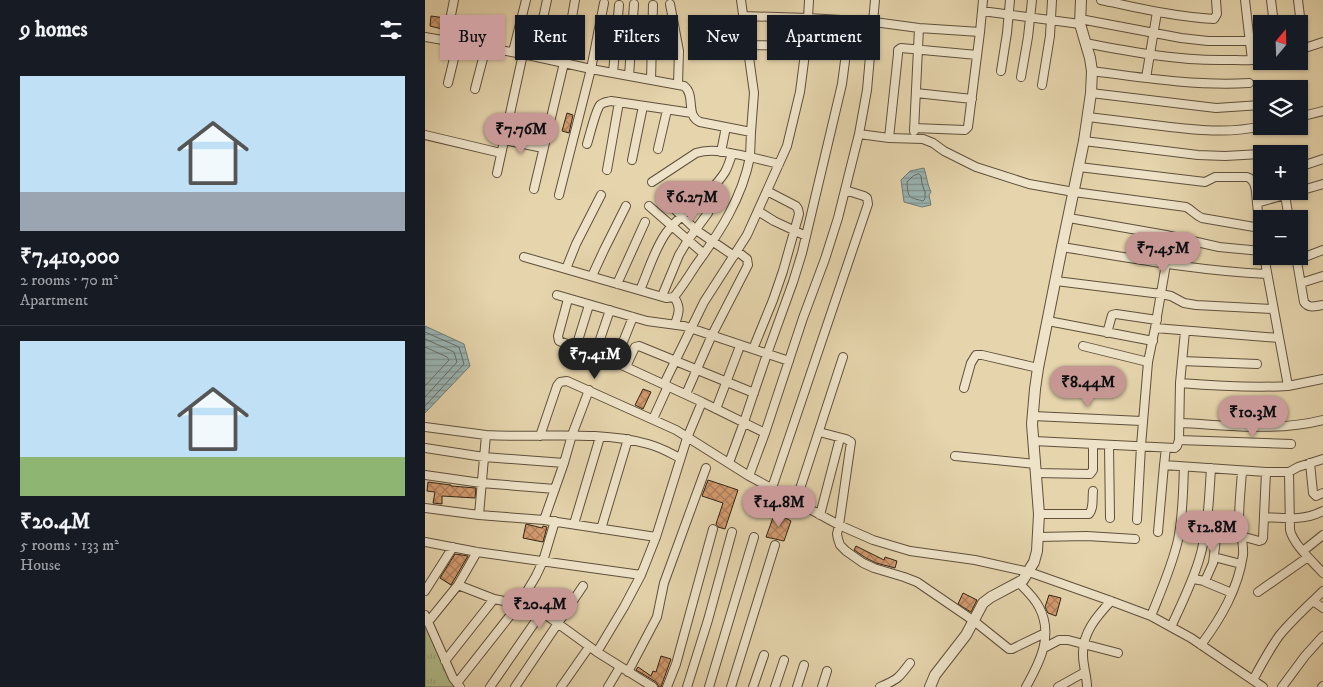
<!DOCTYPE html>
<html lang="en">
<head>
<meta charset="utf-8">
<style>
  :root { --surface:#171b24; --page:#242831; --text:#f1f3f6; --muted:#9ea1a6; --line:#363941; --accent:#c59692 }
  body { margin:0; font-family:"IM FELL DW Pica",serif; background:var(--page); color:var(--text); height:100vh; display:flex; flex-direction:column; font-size:19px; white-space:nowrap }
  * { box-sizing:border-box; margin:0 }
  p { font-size:16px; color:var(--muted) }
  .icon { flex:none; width:28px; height:28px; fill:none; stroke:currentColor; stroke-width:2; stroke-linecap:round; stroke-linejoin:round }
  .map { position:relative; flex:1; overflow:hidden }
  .panel { display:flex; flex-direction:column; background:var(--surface); width:425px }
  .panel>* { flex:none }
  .hud { position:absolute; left:15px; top:15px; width:475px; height:45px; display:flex; gap:10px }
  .needle { width:32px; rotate:19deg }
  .fabs { position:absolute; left:828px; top:15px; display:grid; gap:10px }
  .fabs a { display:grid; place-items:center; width:55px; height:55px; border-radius:0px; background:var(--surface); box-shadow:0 1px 4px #0004; font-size:25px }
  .price { position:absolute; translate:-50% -42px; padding:0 11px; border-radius:18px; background:var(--accent); color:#111; font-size:16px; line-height:32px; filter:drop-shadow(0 1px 2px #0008) }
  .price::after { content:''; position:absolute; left:50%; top:30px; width:15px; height:11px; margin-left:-8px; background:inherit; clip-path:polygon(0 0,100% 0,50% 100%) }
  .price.active { background:#222; color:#fff }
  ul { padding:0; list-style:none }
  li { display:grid; align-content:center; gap:10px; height:265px; padding:0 20px }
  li+li { border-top:1px solid var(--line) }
  li span { display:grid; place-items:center; height:155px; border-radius:0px; color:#555 }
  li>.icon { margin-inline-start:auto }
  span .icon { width:90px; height:90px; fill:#fffc; stroke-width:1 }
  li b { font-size:21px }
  h2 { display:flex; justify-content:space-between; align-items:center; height:60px; padding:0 20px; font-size:21px }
  .chip { padding:0 18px; border-radius:0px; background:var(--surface); box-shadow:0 1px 4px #0004; font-size:18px; line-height:45px }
  .chip.active { background:var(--accent); color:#111 }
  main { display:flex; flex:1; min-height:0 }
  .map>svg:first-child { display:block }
</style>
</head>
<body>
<main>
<section class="panel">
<h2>9 homes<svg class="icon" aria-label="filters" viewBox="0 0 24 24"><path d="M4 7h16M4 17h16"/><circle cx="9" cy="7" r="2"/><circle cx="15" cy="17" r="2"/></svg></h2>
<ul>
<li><span style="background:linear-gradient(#bfe0f5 75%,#9aa5b1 0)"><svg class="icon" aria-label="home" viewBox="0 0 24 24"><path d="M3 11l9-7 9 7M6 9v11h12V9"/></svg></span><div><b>₹7,410,000</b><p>2 rooms · 70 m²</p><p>Apartment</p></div></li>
<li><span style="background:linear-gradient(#bfe0f5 75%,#8fb573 0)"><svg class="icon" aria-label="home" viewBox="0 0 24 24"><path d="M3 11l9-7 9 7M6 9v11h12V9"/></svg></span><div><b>₹20.4M</b><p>5 rooms · 133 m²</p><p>House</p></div></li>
</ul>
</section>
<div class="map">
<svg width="898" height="687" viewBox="0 0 898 687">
  <defs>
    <pattern id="grass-tufts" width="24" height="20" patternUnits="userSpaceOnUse" patternTransform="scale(1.25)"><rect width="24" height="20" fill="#b2bd8c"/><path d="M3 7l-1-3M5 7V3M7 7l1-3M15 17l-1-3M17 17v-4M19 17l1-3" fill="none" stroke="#9aa278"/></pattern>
    <pattern id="water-rules" width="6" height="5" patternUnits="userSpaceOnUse" patternTransform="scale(1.25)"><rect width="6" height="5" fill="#9ab5b4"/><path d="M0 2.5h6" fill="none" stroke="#7e9391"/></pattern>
    <pattern id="building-cross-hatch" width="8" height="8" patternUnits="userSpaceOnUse" patternTransform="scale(1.25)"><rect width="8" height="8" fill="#d39b6f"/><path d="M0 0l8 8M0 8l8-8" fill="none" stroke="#ac7e5a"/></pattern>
  </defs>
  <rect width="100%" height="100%" fill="#e5d4ac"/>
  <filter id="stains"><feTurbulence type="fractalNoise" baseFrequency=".004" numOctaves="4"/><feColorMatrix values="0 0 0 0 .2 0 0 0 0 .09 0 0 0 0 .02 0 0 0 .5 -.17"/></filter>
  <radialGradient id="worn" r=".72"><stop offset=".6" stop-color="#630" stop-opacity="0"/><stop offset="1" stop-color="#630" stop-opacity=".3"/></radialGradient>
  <!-- grass -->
  <path fill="url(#grass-tufts)" stroke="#727050" d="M0 616 29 687H0Z"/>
  <!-- water -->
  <path fill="url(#water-rules)" stroke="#707b74" d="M499 168C502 177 502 184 506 192L504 195 506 205 497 207 479 202 476 180 485 171Z
    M0 326 39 344 45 366 0 413Z"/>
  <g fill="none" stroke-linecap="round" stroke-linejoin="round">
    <!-- shore -->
    <path stroke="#666c64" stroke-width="1" d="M494 174 496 176 497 184 500 192V199L498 201C483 197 483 198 482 182L488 176Z
      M0 332 34 347 39 364 0 406
      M0 339 29 352 32 362 0 397
      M0 347 22 357 24 360 0 386"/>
  </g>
  <!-- building -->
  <path fill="url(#building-cross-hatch)" stroke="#322415" d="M6 16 20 18 17 29 5 26Z
    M142 113 148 115 144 133 137 131Z
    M218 389 226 392 218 409 210 405Z
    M283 480 313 490 300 529 293 527 291 524 298 503 277 496Z
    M3 482 18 484 26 485V486L51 488 50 498 17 496V504L8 503 10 492 2 491Z
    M350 512 366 521 359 541 341 537Z
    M101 524 117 528 118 526 122 527 118 542 98 538Z
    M431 546 459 560 460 557 472 561 470 568 451 563 441 558 429 550Z
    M30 554 43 556 26 585 15 578Z
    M538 593 552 600 546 612 533 604Z
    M624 595 636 598 631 616 623 613 620 607Z
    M236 656 246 659 236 687H234L231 682 211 670 213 667 226 676 228 671 231 672Z"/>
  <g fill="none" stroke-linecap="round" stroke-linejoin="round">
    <defs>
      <path id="minor" d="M150 0 139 63 166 69 259 86C271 95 260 116 275 122L326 132 325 157 354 164
        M316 0 329 93 326 132
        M384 0 383 18 449 22 494 28 555 32
        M450 0 442 90 434 134 464 138 498 139 508 143 519 151 551 167 604 184 649 192 761 207C767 210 770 215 777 218L835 228
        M558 0 557 11 655 24
        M676 0C713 8 751 17 789 19L792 14 791 0
        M820 0 827 60
        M846 0 849 24
        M873 0 879 49
        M245 4 254 51 253 84
        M655 19 756 38 783 41H825
        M0 37 98 54 139 63 109 189
        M21 40 29 0
        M660 43C707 52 754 61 802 60 813 60 825 61 836 59
        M322 45 381 46
        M874 50 898 42
        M88 52 101 0
        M110 56 122 0
        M576 71 582 33 585 0
        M667 71C720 78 771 86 824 83
        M188 73 194 5
        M204 76 209 4
        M596 77 603 37 607 0
        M721 78 732 12
        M226 80 228 5
        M23 83 33 42
        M617 85 625 36 627 0
        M50 89 61 47
        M491 93 547 99
        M666 93 791 108 836 105
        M663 117C688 120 712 123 737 126 770 130 804 134 837 126
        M874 117 898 111
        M489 128 540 130 543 127 555 32 557 11
        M489 131 494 28
        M0 135 76 153
        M464 138 473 54V50L476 48 552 55
        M79 140 118 148
        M659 141 773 155 800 156 836 154
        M162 144C165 135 170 112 175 105 178 102 182 102 186 101L267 113
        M233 149 242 110
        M296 152 301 127
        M207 160 218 106
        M654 167 780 182 790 177H822C832 180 831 194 832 203
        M874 167 898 159
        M182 170 194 102
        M72 173 98 54
        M874 191 898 184
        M134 195 166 69 179 3
        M860 195 864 219
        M238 198 271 230 309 256
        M224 206 279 254
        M333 211 349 221 381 236
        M644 218 741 235 794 247 836 251
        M836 241 832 203 873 191
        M637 247C705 258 773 271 842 274
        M871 256 879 302C884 309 890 306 898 305
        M99 257 241 298 249 297C257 287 264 276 271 265 295 232 317 198 325 157 308 154 288 147 271 153L227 182
        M872 260 898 250
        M141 269 151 244 176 195
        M167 276 179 250 201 206
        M631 281 736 294 746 296 759 303 771 305 848 309
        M876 283 898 276
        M192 284 220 222
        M215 290C223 272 229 250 241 233 257 211 285 196 300 172 303 167 305 160 307 154
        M132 295 222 321 259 326 364 361
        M237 296 254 255 263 240 283 213 282 211 272 203
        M249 297C256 307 254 313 250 324
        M143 299 133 336 134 341 190 362 277 402 262 438 231 537 216 575 199 607 172 652 228 687
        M623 321 728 341
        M730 328 854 338
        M682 333 687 315 691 314 732 320
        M658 346 723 362
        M151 347 164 305
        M328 349 348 300 358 271 374 214 373 209 371 206 342 191
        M170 354 185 310
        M757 361 832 364
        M190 362 208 317
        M201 367 210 347 214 346 329 393
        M755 383 760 331
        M239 384 279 302 322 235 362 146 375 92 381 46 383 18 318 16
        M863 386 898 379
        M539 388 546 363 551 355H557L613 368
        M261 394 287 335 323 265 322 259 312 251
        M277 402 340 433
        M291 409 315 346
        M608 416 717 421
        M228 419 243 386
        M755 423C802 425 851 432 898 420
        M0 427 61 435
        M394 432 421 439 426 442 414 525 412 534 413 539 415 545 421 551 438 563 449 568 479 577 492 582 549 621 584 649H587L620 633
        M115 436 132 386 135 382 142 381 251 430 324 476 414 525 448 540 485 551 550 560 604 572 686 601 726 616 766 638 838 687
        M754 440 866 444
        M609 441 750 448 752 446 754 440 755 383C792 386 827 388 863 386L839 256
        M684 445 685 518
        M0 448 59 457 139 463
        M741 448 739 465 841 472H864L865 530C868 544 888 562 898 573
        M530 456 610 464
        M304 463 319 422 342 354 368 282 377 253 417 84 420 61 423 20
        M885 463 888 493 891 496 898 493
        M864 472 873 467 898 459
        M611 473 665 474 668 470V444
        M0 475 56 483 130 489
        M324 476 340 433 378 318 400 259 413 218 434 134
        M347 488 443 204 442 198 439 196 420 190
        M371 501 418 357
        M0 508 54 515
        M614 514H664C669 508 667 499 668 491
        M395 515 415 438
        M839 517C860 518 879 521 898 511
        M119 520 139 463 147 435 164 390
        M712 520 716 446 723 362 730 328 741 264
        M149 524 175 437
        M176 529 203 439
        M733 532 739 465
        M816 536 834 541 837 540 838 538 841 472
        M231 537 119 520 54 515 61 435C115 438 171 430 223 444 235 447 245 453 255 458
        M613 537 662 536 710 539
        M0 542 52 552 216 575
        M878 551 898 535
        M52 552 33 585 69 599 84 602 95 603 107 607 117 612 172 652
        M789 557 816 564
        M768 579 780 581 788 563 791 539 788 535 780 534
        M778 581 807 593
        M594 583C601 590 609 597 614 607 629 635 615 662 601 687
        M0 591 28 547
        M833 592 883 557
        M888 601 898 608
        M0 615 28 678 35 687
        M726 616C736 591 747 566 753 540 758 516 758 491 759 467
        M3 622 33 585
        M746 627C756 605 767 583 774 560 783 531 784 499 786 468
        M776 645C796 618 813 589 818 555 819 544 815 532 814 521 814 504 816 487 817 471
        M619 648 634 640H643L693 653
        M20 661 69 599
        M203 672 232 617 239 583 281 468
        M828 680C836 665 844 650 854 636 867 620 883 606 898 591
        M32 683 95 603 111 576 118 561 130 521
        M65 687 117 612
        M90 687 158 586
        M136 687 164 647
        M183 687 195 667
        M242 687 251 664 288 529
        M262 687 283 620 307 532
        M284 687 329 537
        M306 687 350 545
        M328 687 339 655
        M350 687 359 660
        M372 687 379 665
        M397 687 402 671
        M455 687C473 679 473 679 485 663
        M633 687 660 672
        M662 687C662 676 658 666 658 655 657 633 672 616 686 601
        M857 687 880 656 898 636
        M897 687 898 686"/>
      <path id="tertiary" d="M505 687 510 675 541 635 558 603 566 597 598 580 609 562 612 551 614 514 607 424 610 389 613 368 637 247 659 141 666 93 667 71 665 58 655 24 656 0"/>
    </defs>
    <!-- minor casing -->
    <use href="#minor" stroke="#5f503b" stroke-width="10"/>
    <!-- tertiary casing -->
    <use href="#tertiary" stroke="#5f503b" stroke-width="12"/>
    <!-- minor -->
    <use href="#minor" stroke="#eee3c9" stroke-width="8"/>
    <!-- tertiary -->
    <use href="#tertiary" stroke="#eee3c9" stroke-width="10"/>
  </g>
  <rect width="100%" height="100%" filter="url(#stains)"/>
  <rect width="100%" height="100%" fill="url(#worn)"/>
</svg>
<div class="fabs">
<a><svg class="needle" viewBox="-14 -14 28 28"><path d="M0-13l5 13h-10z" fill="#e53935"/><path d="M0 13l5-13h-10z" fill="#9ea1a6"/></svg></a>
<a><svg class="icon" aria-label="layers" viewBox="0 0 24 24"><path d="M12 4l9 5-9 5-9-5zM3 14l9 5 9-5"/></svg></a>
<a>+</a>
<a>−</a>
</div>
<b class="price" style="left:96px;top:155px">₹7.76M</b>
<b class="price" style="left:267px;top:223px">₹6.27M</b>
<b class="price" style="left:738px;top:274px">₹7.45M</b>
<b class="price active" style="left:170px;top:380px">₹7.41M</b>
<b class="price" style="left:663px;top:408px">₹8.44M</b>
<b class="price" style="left:828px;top:438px">₹10.3M</b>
<b class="price" style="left:354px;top:528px">₹14.8M</b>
<b class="price" style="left:787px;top:553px">₹12.8M</b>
<b class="price" style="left:115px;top:630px">₹20.4M</b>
<div class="hud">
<a class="chip active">Buy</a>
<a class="chip">Rent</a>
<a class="chip">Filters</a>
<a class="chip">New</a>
<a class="chip">Apartment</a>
</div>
</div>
</main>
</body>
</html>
